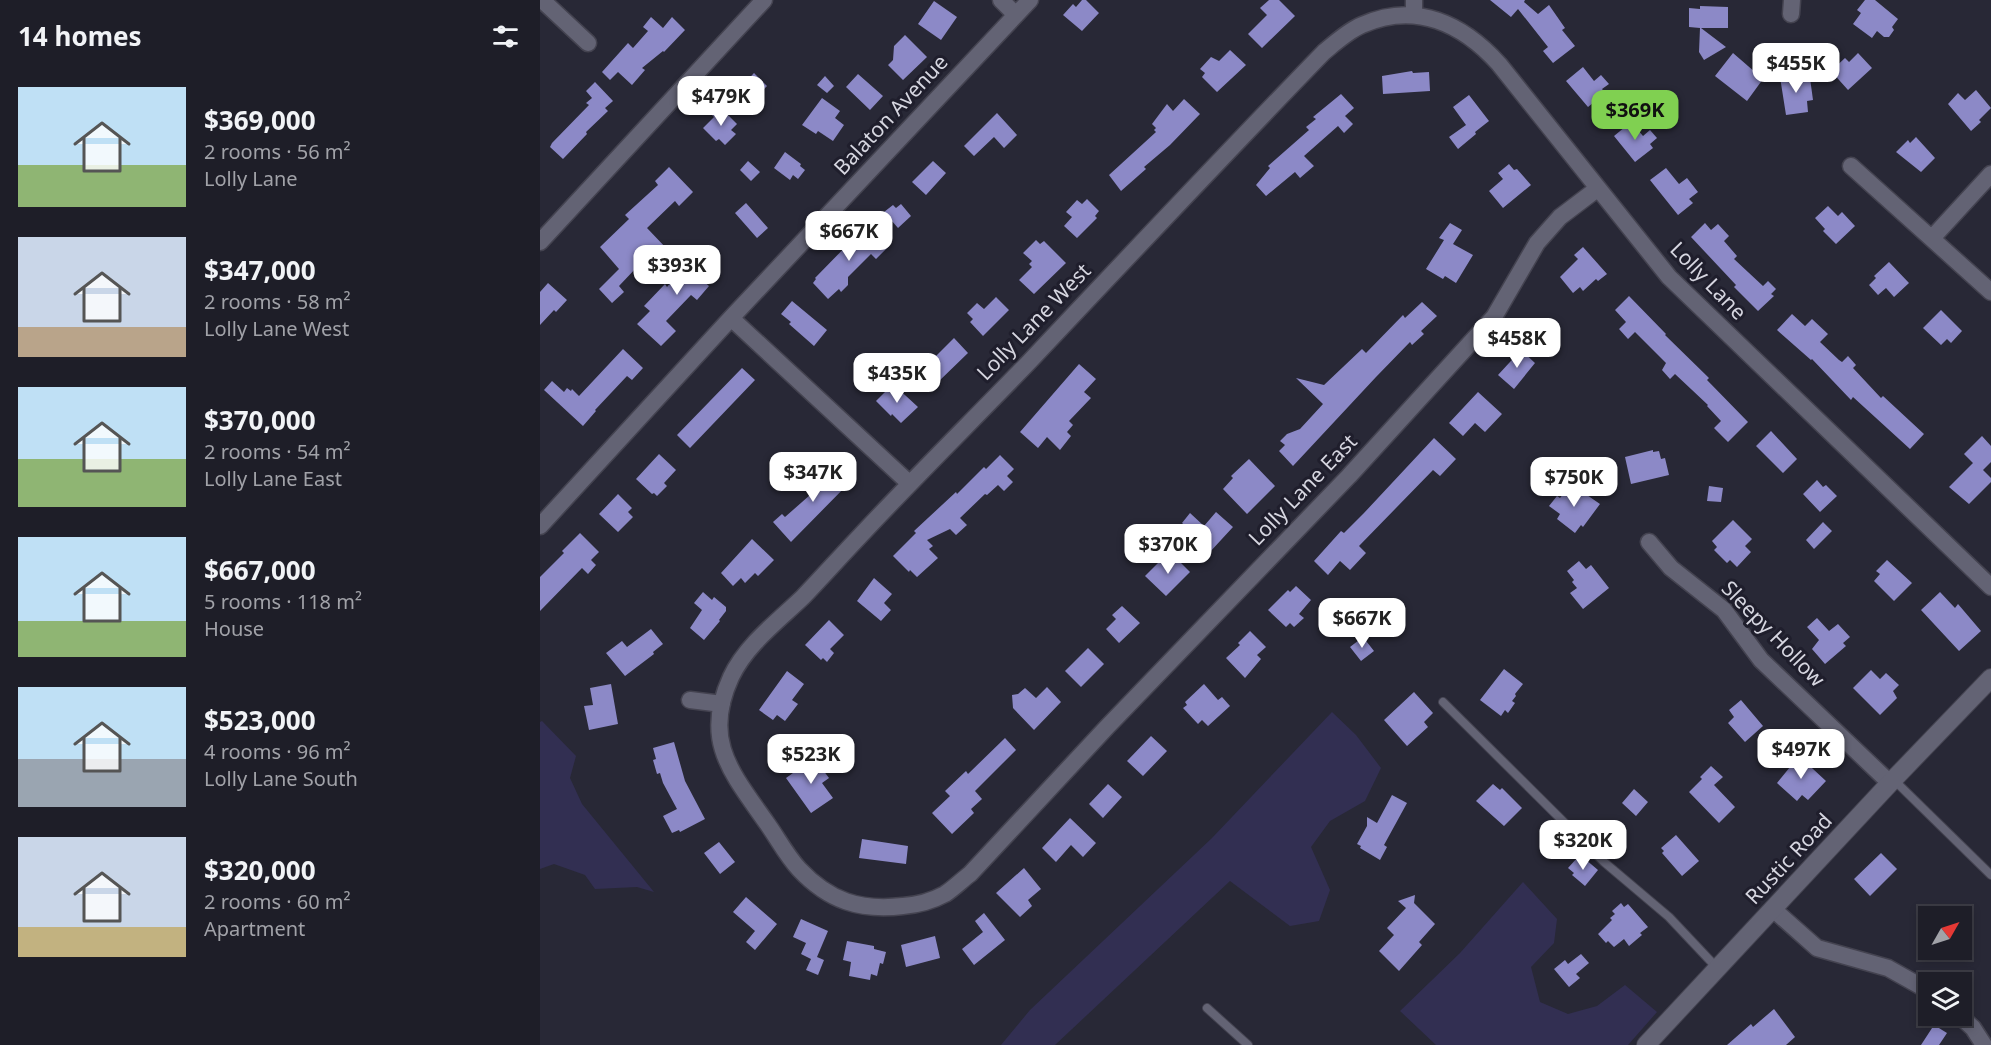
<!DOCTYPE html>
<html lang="en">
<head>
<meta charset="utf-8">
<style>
  :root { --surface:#1e1e28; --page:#2b2b34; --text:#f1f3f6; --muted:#a1a2a8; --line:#3c3c45; --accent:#80d051 }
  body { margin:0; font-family:"Noto Sans",sans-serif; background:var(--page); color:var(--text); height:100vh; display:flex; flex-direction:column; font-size:22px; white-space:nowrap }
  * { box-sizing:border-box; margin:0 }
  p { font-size:20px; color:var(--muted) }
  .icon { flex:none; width:33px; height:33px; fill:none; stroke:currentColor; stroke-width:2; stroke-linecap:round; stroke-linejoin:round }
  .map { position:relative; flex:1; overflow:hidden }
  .details { display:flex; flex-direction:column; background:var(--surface); width:540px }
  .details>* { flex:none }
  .needle { width:39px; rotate:51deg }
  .buttons { position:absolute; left:1378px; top:906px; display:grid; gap:12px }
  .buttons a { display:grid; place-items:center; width:54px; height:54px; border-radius:0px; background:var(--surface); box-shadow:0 3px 9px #0003,0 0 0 2px var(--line); font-size:30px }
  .price { position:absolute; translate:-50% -51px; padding:0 14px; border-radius:12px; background:#fff; color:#222; font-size:20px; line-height:39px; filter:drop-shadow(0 2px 3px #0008) }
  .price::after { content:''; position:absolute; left:50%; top:36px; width:18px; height:14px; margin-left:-9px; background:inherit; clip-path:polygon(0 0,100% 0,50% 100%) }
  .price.selected { background:var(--accent); color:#111 }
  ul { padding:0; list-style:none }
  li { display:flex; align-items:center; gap:18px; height:150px; padding:0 18px }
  li span { display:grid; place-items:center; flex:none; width:168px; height:120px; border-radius:0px; color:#555 }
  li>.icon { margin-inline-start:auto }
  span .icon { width:72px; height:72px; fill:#fffc; stroke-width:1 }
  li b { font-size:26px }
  h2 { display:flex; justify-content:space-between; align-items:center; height:72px; padding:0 18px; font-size:26px }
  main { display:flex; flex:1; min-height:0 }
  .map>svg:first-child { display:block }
</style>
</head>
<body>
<main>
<section class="details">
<h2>14 homes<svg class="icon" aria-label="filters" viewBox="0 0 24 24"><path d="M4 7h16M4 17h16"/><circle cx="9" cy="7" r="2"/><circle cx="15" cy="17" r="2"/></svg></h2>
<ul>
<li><span style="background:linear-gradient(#bfe0f5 65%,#8fb573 0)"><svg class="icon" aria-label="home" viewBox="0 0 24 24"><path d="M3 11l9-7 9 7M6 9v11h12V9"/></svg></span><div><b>$369,000</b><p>2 rooms · 56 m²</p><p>Lolly Lane</p></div></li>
<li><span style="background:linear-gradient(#c9d6e8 75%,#b9a48a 0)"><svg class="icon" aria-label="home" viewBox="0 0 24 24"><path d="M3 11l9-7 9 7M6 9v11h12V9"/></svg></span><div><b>$347,000</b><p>2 rooms · 58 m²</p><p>Lolly Lane West</p></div></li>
<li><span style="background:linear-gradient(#bfe0f5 60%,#8fb573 0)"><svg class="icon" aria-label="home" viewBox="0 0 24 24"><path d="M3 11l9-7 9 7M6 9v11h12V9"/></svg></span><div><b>$370,000</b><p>2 rooms · 54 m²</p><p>Lolly Lane East</p></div></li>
<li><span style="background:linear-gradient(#bfe0f5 70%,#8fb573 0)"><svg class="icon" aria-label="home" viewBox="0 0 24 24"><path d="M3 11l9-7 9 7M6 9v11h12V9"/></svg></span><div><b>$667,000</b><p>5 rooms · 118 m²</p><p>House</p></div></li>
<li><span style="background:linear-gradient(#bfe0f5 60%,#9aa5b1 0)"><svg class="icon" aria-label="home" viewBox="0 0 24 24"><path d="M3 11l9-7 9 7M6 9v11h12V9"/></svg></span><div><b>$523,000</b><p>4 rooms · 96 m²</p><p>Lolly Lane South</p></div></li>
<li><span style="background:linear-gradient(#c9d6e8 75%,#c2b280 0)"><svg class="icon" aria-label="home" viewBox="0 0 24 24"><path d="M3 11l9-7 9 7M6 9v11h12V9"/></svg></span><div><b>$320,000</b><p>2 rooms · 60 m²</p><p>Apartment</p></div></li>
</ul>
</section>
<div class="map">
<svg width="1451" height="1045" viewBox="0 0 1451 1045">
  <rect width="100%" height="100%" fill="#282836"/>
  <!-- green -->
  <path fill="#322f52" d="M792 712 816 735 841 768 825 801 790 821 771 847 790 890 779 921 750 926 690 881 515 1045H461L490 1010 672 838Z
    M2 721 36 756 30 778 42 804 114 892 97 887 55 889 45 875 14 864 0 869V722Z
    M983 882 1017 919 1014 943 991 967 1000 1002 1028 1014 1057 1006 1085 985 1117 1012 1088 1045H896L860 1011 920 953Z"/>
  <!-- building -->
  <path fill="#8c89c7" d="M542 0H546L559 13 542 31 523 15 533 4 536 7Z
    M729 0H739L755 16 722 48 708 34 727 15 720 8Z
    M950 0H985L984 2 998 14 1009 5 1025 28 1022 30 1035 46 1013 63 1003 51 1008 47 978 9 971 17Z
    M1325 0H1335L1358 19 1352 27 1354 30 1349 37H1344L1337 31 1332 38 1313 24 1321 13 1317 10Z
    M394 1 417 17 401 40 378 24Z
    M1160 6 1188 7V28H1161L1186 47 1164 60 1159 52 1160 28 1149 27V8L1160 9Z
    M111 17 123 28 132 17 145 30 124 52 123 51 102 68 105 70 92 85 78 72 70 80 62 72 88 43 93 48 108 31 103 27Z
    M365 35 387 57 363 80 348 65 353 60 354 46Z
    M690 50 706 65 677 92 662 77 665 73 660 69 671 57 679 61Z
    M1193 53 1223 79 1207 101 1175 76Z
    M1318 53 1332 68 1308 90 1291 71 1305 58 1309 62Z
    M1043 67 1054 81 1061 75 1069 84 1062 89 1065 93 1048 107 1026 81Z
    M872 71 873 73 889 72 890 91 843 94 842 76Z
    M214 73 227 86 209 105 196 92Z
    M318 74 343 96 330 110 306 87Z
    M1258 74 1259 80 1270 78 1273 100 1267 101 1268 112 1246 115 1240 77Z
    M285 76 294 86 287 93 277 85Z
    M55 82 73 101 65 108 68 111 46 132 47 134 23 159 10 147 12 143 49 105 46 103 52 98 46 91Z
    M1436 90 1451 108 1439 120 1441 122 1431 131 1408 104 1418 93 1425 100Z
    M801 94 814 108 805 116 813 124 804 133 798 126 764 156 774 166 760 178 755 172 726 196 716 185 730 168 728 166 769 130 766 127 776 119 773 117Z
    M929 95 949 121 935 132 936 134 918 149 909 137 926 125 913 107Z
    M282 98 300 111 295 118 304 125 293 141 278 131 276 134 262 125Z
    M644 99 660 114 630 145 604 167 606 169 581 191 569 175 616 132 614 130 616 128 612 124 627 104 633 111Z
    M180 107 197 124 191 130 196 134 185 145 179 139 176 141 163 128 174 117 172 115Z
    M457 113 477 135 464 148 454 137 434 156 424 146Z
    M1091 122 1103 136 1110 130 1117 138 1110 144 1113 148 1095 162 1074 136Z
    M1376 137 1395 158 1381 172 1356 152 1368 140 1370 143Z
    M245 152 261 164 260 166 265 170 258 179 253 175 250 180 234 168Z
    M208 161 220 172 211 181 200 170Z
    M393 161 406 173 386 195 372 182Z
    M969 164 974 170 977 169 991 185 963 208 949 191 963 179 958 173Z
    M129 167 153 192 139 206 135 201 107 228 127 249 116 260 111 254 97 267 79 286 84 292 72 303 59 289 79 269 60 247 89 219 85 215 118 185 115 181Z
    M1126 168 1139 184 1147 178 1158 192 1149 199 1153 203 1138 215 1110 180Z
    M547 199 559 211 555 216 557 218 537 238 524 226 532 217 526 212 537 200 542 204Z
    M206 203 228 228 217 238 195 213Z
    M361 204 371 216 358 228 344 212 353 205 356 208Z
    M1288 206 1298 216 1302 212 1315 226 1296 244 1283 231 1285 229 1275 218Z
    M910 223 922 230 913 244 933 255 916 283 905 276 903 279 886 269 904 240 899 238Z
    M1165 223 1171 230 1178 224 1189 236 1184 241 1197 256 1194 259 1223 286 1228 281 1236 289 1231 294 1234 296 1218 311 1194 287 1196 285 1151 237Z
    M327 226 348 247 336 259 331 254 308 277V285L301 292 299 289 288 299 273 283 276 279 275 278 317 235 318 236Z
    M496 240 500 244 504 241 526 263 494 294 479 280 492 267 489 264 492 261 483 253Z
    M162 245 178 259 161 279 169 286 157 300 151 295 126 321 136 331 121 346 97 324 110 311 104 306 125 284 127 287Z
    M1043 247 1067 274 1058 281 1056 279 1043 291 1040 287 1033 293 1020 277 1038 259 1034 255Z
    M1349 262 1369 283 1354 297 1346 288 1338 295 1329 285 1336 278 1334 276Z
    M8 283 27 300 16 312 14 310 0 325V292Z
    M1089 296 1126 334 1125 335 1169 378 1167 380 1208 422 1188 442 1174 428 1181 421 1167 406 1168 405 1135 374 1130 379 1122 370 1126 363 1095 332 1088 339 1079 329 1086 322 1075 310Z
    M456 297 469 310 443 336 430 322 433 319 427 313 437 303 444 309Z
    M252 301 287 330 274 346 249 324 251 322 241 314Z
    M882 302 897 316 881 331 884 334 872 345 870 342 836 377 753 466 739 451 745 445 740 441 747 434 760 429 783 404 756 378 784 385 822 349 826 353 863 315 865 318Z
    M1401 310 1422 331 1411 343 1407 339 1401 345 1383 328Z
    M1252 314 1265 326 1272 319 1288 334 1280 342 1299 360 1302 362 1308 356 1316 365 1313 368 1341 398 1343 396 1384 434 1370 449 1313 397 1311 400 1272 359 1271 360 1237 330Z
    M414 338 428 353 397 383 383 369Z
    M83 349 103 368 92 380 87 376 55 410 56 411 43 426 4 390 12 381 24 392 27 388 31 391 32 389 39 396Z
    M981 350 995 363 974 389 958 375Z
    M539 364 556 379 544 392 551 398 529 421 533 425 527 432 531 436 520 450 507 437 498 448 480 432Z
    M202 368 215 380 150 448 137 435Z
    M353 384 378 407 361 423 352 414 351 416 336 401Z
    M938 392 962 414 945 432 935 423 923 436 909 423Z
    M1231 431 1257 459 1243 473 1216 446Z
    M1442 436 1451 446V462L1443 470 1451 478V482L1429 504 1409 487 1433 463 1424 454Z
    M894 438 916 459 900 476 893 470 819 546 826 553 810 570 800 561 788 575 774 561 801 531 804 533 824 513Z
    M1113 450V452L1119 451 1121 459 1125 458 1129 475 1091 484 1085 457Z
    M119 454 136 470 124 483 127 486 117 496 114 493 112 494 96 479Z
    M460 455 474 469 467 476 473 482 464 491 458 485 447 495 445 494 420 518 427 525 416 535 410 529 387 540 393 546 389 549 398 558 377 577 370 570 369 572 353 556 376 533 374 531 416 492 417 494 444 467 446 469Z
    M709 459 735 486 707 514 683 489 693 478 691 476Z
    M297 464 312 480 251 542 233 522 242 514 245 517 270 495 268 493Z
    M1277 480 1283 487 1286 485 1297 496 1280 512 1263 494Z
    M1031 484 1060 504 1043 527 1041 525 1035 533 1017 519 1020 514 1009 506 1017 496 1020 498Z
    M1169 486 1183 488 1181 502 1167 501Z
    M78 494 92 508 88 512 93 517 78 532 59 514Z
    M676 512 693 527 669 553 653 538 655 534 642 523 650 513 664 526Z
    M1193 520 1212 539 1205 546 1211 552 1197 567 1190 560 1187 563 1174 550 1177 547 1172 541Z
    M1283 522 1292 531 1274 549 1266 540Z
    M40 533 59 552 51 560 56 565 48 574 42 568 0 611V577L24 553 22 551Z
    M212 539 234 560 218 576 215 573 205 583 201 578 193 586 181 573Z
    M634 556 650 572 626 596 605 576 624 557 629 561Z
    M1347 560 1372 583 1354 601 1334 581 1340 574 1336 571Z
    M1039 561 1046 569 1051 565 1069 588 1043 609 1030 593 1037 588 1032 582 1034 580 1027 571Z
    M334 578 352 594 344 603 351 610 341 621 317 601Z
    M756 586 771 600 759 614 764 618 754 627 750 623 746 627 728 610 748 590 750 592Z
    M163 592 172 600 174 597 186 607V611L179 620 180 621 164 640 150 628 162 610 154 603Z
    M1400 592 1415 608 1418 604 1441 631 1419 651 1381 610Z
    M582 606 600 623 579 643 566 629 576 619 572 615Z
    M1277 618 1289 631 1298 624 1310 637 1303 643 1306 646 1285 664 1272 649 1279 640 1267 627Z
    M289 620 304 635 290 649 294 653 287 662 283 658 281 660 265 645Z
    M111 629 123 644 113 652 114 654 85 676 66 653 82 641 87 647Z
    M710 631 726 647 717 655 721 659 705 678 686 658 700 645 698 643Z
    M823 637 834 651 821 661 810 647Z
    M548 648 564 664 541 687 525 671Z
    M964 669 983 684 975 694 976 696 972 701 975 703 968 713 965 710 961 716 940 700Z
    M1331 670 1340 679 1346 673 1359 685 1353 691 1357 698 1340 715 1313 688Z
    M247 671 264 684 252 700 258 704 245 721 237 715 233 720 219 710Z
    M71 684 78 724 49 730 44 706 53 705 50 688Z
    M664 684 678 700 682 697 690 706 668 726 662 720 658 724 643 708 647 705 645 702Z
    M507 687 521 702 494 730 473 708 472 695 478 694 485 688 496 698Z
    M874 692 893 713 884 722 888 727 867 746 844 720Z
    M1201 700 1223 726 1205 742 1188 723 1194 717 1189 710Z
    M611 736 627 751 603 776 587 761Z
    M465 738 476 750 435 791 442 799 431 809 434 813 412 834 392 813 410 796 405 791 426 771 428 774Z
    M134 742 145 781 165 819 140 832 139 830 132 833 123 816 137 809 123 783 120 773 117 774 113 760 116 759 113 748Z
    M1259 756 1286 781 1268 800 1262 795 1257 801 1237 783Z
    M274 758 289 778 282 783 293 798 271 813 246 778Z
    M1171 766 1183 777 1174 785 1195 807 1179 823 1149 792 1162 779 1160 777Z
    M568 784 582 797 563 818 549 804Z
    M953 784 960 790 962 788 982 808 964 826 936 801Z
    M1094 789 1108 802 1096 816 1082 803Z
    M852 795 867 803 844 845 847 847 840 860 820 848 821 846 817 844 827 826V817L837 823Z
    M530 818 556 843 543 857 531 845 516 862 502 848Z
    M1136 835 1159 861 1142 876 1122 853 1124 851 1121 848Z
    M322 839 368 846 366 864 319 858Z
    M179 842 195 862 180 874 164 853Z
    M1341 853 1357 869 1330 896 1314 879Z
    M1037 858 1042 862 1045 859 1058 870 1045 886 1032 875 1034 873 1028 868Z
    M484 868 501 889 488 900 492 906 480 917 456 893Z
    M875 895 874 903 895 924 879 942 882 945 859 971 839 951 854 935 847 928 866 908 858 901Z
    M206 897 237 924 215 950 206 942 215 931 193 912Z
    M1081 903 1084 907 1088 904 1108 927 1100 933 1102 935 1089 946 1084 939 1074 947 1068 941 1066 943 1058 934 1072 920 1070 918 1075 914 1072 911Z
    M444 913 465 940 434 965 422 949 443 932 435 921Z
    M261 919 288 931 277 957 284 960 278 975 266 970 271 959 261 954 266 943 253 937Z
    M395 936 400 958 366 967 361 945Z
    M307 941 334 946V949L346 952 343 964 340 963 337 976 331 974 330 980 309 976 311 962 303 960Z
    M1041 954 1049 963 1036 974 1040 978 1029 987 1014 969 1025 960 1028 964Z
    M1234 1009 1255 1037 1246 1045H1187L1211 1024 1213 1027Z
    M1394 1025 1407 1033 1399 1045H1381Z"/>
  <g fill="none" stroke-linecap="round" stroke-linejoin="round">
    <defs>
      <path id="service" d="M903 702 1064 862 1129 917 1178 969
        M1354 780 1451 875
        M667 1008 708 1045"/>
      <path id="minor" d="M2 0 48 43
        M461 0 476 15
        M874 0V15
        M1251 14 1252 0
        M1311 166 1451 292
        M1057 189 1020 217 997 243 954 317 809 476 567 727 430 874C422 880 414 888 405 894 392 901 377 905 363 906 320 911 289 901 259 869 246 855 237 837 226 822 191 772 162 740 191 677 206 645 238 621 263 597 282 577 301 556 320 536 375 477 433 420 489 362 587 258 685 154 784 52 796 42 808 31 822 25 876 1 923 24 959 64L1129 277 1451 587
        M1393 237 1451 174
        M0 242 224 0
        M191 318 369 483
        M0 526 191 318 490 0
        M1109 542 1131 568 1184 610 1221 660 1350 783
        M150 700 182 704
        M1233 909 1277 948 1348 968 1389 991
        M1420 1016 1433 1028 1444 1045"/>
      <path id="tertiary" d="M1106 1045 1350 783 1451 678"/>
    </defs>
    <!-- service casing -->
    <use href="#service" stroke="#444350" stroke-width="10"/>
    <!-- minor casing -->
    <use href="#minor" stroke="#444350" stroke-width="19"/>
    <!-- tertiary casing -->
    <use href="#tertiary" stroke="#444350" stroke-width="20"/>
    <!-- service -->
    <use href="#service" stroke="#636374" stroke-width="8"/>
    <!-- minor -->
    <use href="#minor" stroke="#636374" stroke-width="16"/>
    <!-- tertiary -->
    <use href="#tertiary" stroke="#636374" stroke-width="18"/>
  </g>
  <g text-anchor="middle" stroke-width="6" stroke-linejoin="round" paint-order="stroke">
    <!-- street labels -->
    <g font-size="21" fill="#d6d6e0" stroke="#1f1e2c">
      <text transform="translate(351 115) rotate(-47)" y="7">Balaton Avenue</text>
      <text transform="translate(1168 281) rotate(46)" y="7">Lolly Lane</text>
      <text transform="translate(494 322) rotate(-46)" y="7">Lolly Lane West</text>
      <text transform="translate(763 490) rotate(-46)" y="7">Lolly Lane East</text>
      <text transform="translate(1233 634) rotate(46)" y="7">Sleepy Hollow</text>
      <text transform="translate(1249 859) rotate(-47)" y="7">Rustic Road</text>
    </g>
  </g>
</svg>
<div class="buttons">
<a><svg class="needle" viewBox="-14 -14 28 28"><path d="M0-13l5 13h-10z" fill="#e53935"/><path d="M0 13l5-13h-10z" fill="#a1a2a8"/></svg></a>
<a><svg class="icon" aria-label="layers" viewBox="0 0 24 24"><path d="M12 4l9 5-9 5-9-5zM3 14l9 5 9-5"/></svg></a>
</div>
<b class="price" style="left:1256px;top:94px">$455K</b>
<b class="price" style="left:181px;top:127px">$479K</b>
<b class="price selected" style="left:1095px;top:141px">$369K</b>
<b class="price" style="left:309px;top:262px">$667K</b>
<b class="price" style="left:137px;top:296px">$393K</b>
<b class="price" style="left:977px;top:369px">$458K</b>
<b class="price" style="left:357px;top:404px">$435K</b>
<b class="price" style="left:273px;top:503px">$347K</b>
<b class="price" style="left:1034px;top:508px">$750K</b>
<b class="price" style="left:628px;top:575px">$370K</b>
<b class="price" style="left:822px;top:649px">$667K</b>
<b class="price" style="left:1261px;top:780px">$497K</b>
<b class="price" style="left:271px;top:785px">$523K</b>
<b class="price" style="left:1043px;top:871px">$320K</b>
</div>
</main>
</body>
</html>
